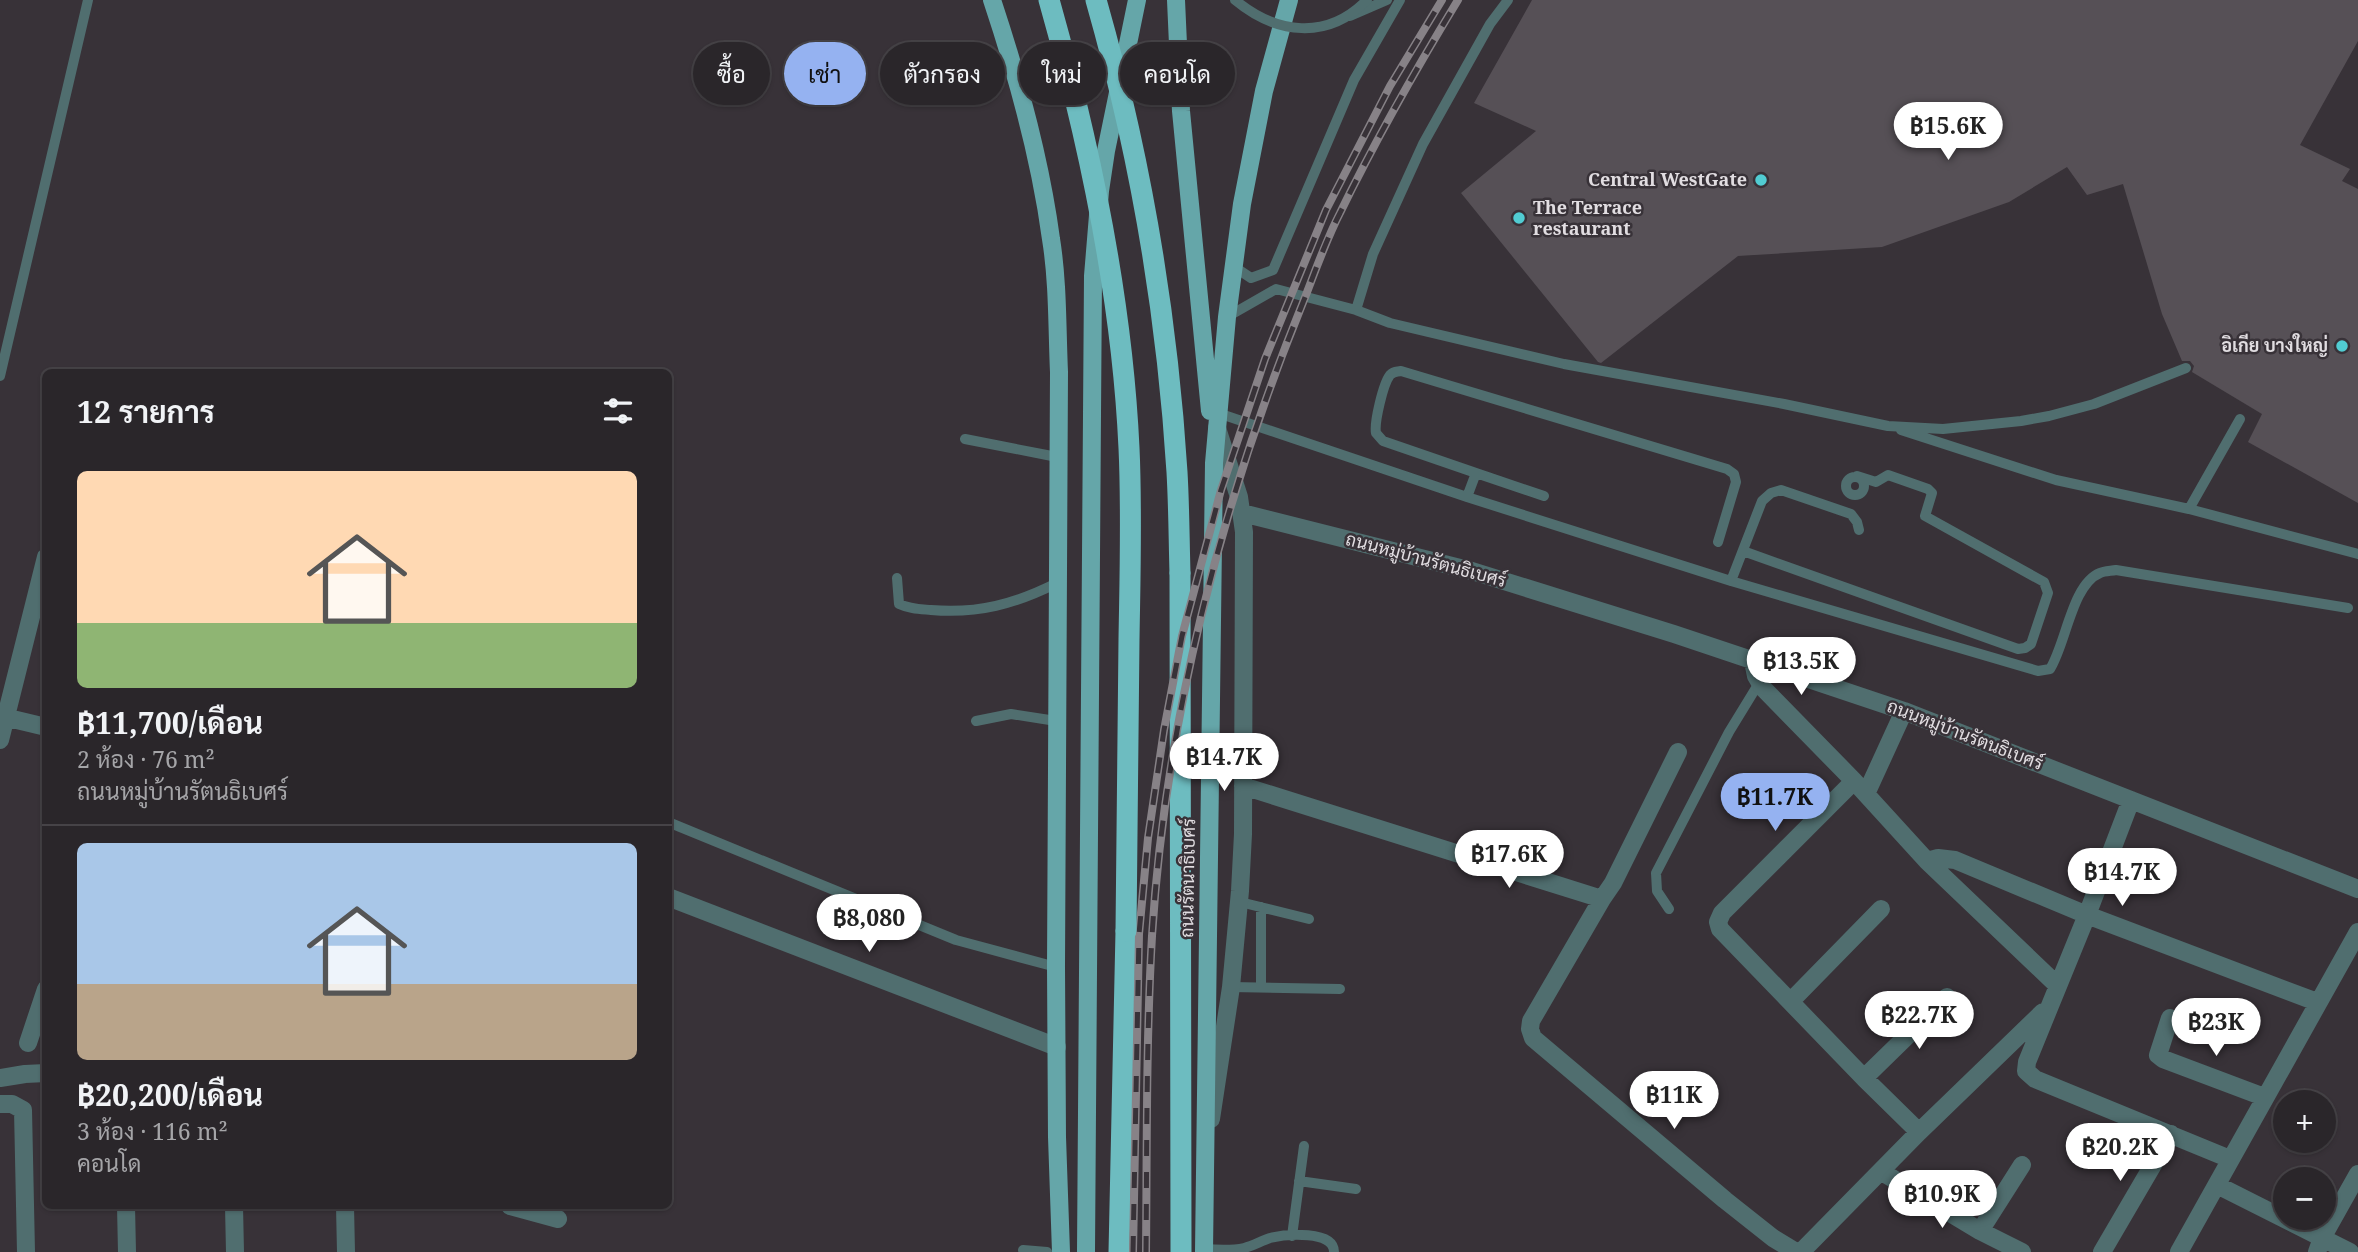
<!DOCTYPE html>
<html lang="th">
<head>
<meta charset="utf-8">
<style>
  :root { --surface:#2a262a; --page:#322e32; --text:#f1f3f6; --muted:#a5a5a8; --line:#464347; --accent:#95b2f1 }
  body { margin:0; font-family:"Noto Serif",Sarabun,serif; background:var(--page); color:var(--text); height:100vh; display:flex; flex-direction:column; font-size:26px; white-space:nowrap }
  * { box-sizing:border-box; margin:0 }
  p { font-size:23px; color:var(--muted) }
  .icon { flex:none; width:38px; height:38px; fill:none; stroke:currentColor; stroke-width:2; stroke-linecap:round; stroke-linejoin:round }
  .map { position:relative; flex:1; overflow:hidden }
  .sheet { position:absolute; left:42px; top:369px; width:630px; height:840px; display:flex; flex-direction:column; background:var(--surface); border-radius:10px; box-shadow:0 2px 5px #0004,0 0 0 2px var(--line) }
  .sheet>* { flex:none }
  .banner { position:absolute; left:693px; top:42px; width:665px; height:63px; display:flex; gap:14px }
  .fabs { position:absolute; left:2273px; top:1090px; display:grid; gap:14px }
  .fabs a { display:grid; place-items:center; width:63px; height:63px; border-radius:50%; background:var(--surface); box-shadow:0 2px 5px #0004,0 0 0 2px var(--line); font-size:35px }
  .price { position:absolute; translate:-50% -60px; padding:0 16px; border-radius:24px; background:#fff; color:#222; font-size:23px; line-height:46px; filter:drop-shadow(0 2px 4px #0008) }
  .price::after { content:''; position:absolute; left:50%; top:42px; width:21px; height:16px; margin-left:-10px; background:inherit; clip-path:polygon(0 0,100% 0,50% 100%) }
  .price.active { background:var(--accent); color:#111 }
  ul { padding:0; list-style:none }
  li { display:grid; align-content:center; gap:14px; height:371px; padding:0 35px }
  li+li { border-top:2px solid var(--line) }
  li span { display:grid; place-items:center; height:217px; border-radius:10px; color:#555 }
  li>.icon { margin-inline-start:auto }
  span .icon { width:126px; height:126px; fill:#fffc; stroke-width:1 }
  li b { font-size:30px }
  h2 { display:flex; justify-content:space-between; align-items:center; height:84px; padding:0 35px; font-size:30px }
  .chip { padding:0 24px; border-radius:32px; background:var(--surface); box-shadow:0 2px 5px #0004,0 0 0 2px var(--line); font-size:24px; line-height:63px }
  .chip.active { background:var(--accent); color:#111 }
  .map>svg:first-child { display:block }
</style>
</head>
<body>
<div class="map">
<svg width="2358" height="1252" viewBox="0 0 2358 1252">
  <rect width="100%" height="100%" fill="#383238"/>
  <!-- building -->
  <path fill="#565056" d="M1532 0H2358V41L2300 145 2350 169 2342 181 2358 189V503L2248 442 2262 414 2192 372 2194 366 2190 361H2182L2162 314 2123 184 2087 195 2067 167 2009 202 1882 247 1738 256 1601 363 1598 362 1461 193 1536 131 1474 103Z"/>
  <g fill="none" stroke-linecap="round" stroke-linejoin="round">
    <!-- lane -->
    <path stroke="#506e6f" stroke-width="10" d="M1350 16 1387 0
      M1233 266 1251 278 1273 270 1354 80 1400 0
      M1356 310 1373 254 1423 144 1490 24 1508 0
      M1227 317 1276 289 1356 310 1390 323 1564 364 1784 404 1888 426 1943 429 2021 421 2049 416 2094 404 2186 368
      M0 376 88 0
      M1218 413 1467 497 1731 581 2038 671 2050 669C2066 644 2072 584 2100 573 2104 571 2111 571 2116 570L2348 608
      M1901 430 2056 480 2189 509 2358 554
      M965 439 1057 457
      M1476 473 1544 496
      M1846 486a9 9 0 1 1 18 0a9 9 0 1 1-18 0Z
      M1467 497 1476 473 1383 441 1376 433C1374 423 1383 384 1390 375 1394 371 1396 372 1401 371L1727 469 1734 474 1736 482 1718 542
      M2189 509 2240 419
      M1743 551 2018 649 2025 648 2031 644 2048 593 2044 582 1925 516 1932 493 1928 489 1888 475 1876 482 1857 476
      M897 578 899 604C910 609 919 609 931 610 978 614 1015 604 1057 583
      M1731 581 1762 501 1771 493 1781 490 1851 514 1857 522 1859 530
      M976 721 1011 714 1056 721
      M668 822 956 940 1056 967
      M1240 902 1309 919
      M1261 907V986
      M1669 909 1657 891 1656 873 1729 732 1759 683
      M1231 987 1340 989
      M1299 1181 1356 1189
      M1292 1236 1304 1146
      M1204 1249C1218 1250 1231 1251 1244 1248 1253 1246 1261 1241 1270 1238 1286 1234 1334 1230 1334 1252
      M1023 1250 1047 1252"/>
    <!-- street -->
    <path stroke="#506e6f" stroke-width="18" d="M1242 513 1472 571 1674 634 1904 711 2358 889
      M1753 661 1756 676 1763 688 1854 781 1927 861 2057 985
      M0 716 46 727
      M0 740 46 557
      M1854 781 1722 913 1718 922 1720 929 1864 1078 1919 1132
      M1243 786 1602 899 1613 883 1678 752
      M1866 794 1904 711
      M2131 800 2087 915 2027 1062 2026 1071 2035 1079 2230 1159
      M1927 861 1938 858 1955 860 2087 915 2317 1002
      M668 897 1057 1047
      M1602 899 1531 1021 1530 1029 1533 1038 1725 1200 1773 1238 1796 1252
      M1791 1001 1881 909
      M2170 1018 2158 1055 2163 1059 2264 1097
      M28 1043 46 989
      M0 1078 25 1074 46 1073
      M1864 1078 1947 997
      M0 1104H12L23 1110 26 1252
      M1211 1119 1231 987 1240 891 1243 834 1244 532 1239 497 1217 428
      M1882 1172 1980 1231 2022 1252
      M2217 1185 2350 1252
      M126 1206 127 1252
      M234 1206 235 1252
      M345 1206 346 1252
      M510 1206 558 1219
      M1980 1231 2022 1165
      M1801 1252 1919 1132 2043 1012
      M2102 1252 2171 1134
      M2179 1252 2358 932
      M2317 1252 2322 1238 2358 1174"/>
    <!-- primary -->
    <path stroke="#65a6a9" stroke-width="18" d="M992 0C1018 78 1040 157 1051 239 1058 282 1057 328 1059 372L1056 967 1057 1137 1061 1252
      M1176 0 1181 111 1210 411
      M1086 1252 1093 276 1100 191 1106 151 1137 0
      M1204 1252 1214 463 1227 317 1242 204 1264 91 1289 0"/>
    <!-- highway -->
    <path stroke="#6dbcc0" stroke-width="21" d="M1180 573 1181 1252
      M1119 1252 1126 931"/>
    <defs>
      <path id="rail" d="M1133 1252 1139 934 1148 838 1164 730 1182 636 1221 490 1265 359 1326 210 1390 86 1442 0
        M1146 1252C1147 1147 1146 1041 1152 936 1165 724 1220 507 1300 310 1313 278 1324 244 1340 213 1376 139 1416 69 1458 0"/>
    </defs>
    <!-- rail casing -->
    <use href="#rail" stroke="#878287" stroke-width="8"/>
    <!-- rail -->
    <use href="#rail" stroke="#383238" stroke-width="5" stroke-dasharray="16" stroke-linecap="butt"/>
    <!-- lane-bridge -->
    <path stroke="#506e6f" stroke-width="10" d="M1235 0C1276 34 1327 41 1367 0"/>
    <!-- highway-bridge -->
    <path stroke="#6dbcc0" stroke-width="21" d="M1049 0C1090 145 1122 297 1129 448 1132 512 1130 576 1129 639 1128 736 1127 834 1126 931
      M1096 0C1140 154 1167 313 1177 472 1179 506 1179 540 1180 573"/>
  </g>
  <!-- markers -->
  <g fill="#51ccd2" stroke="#383238" stroke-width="2.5">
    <circle cx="1761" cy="180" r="7"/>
    <circle cx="1519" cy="218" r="7"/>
    <circle cx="2342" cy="346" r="7"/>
  </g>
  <g text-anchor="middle" stroke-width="5" stroke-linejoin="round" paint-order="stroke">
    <!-- poi labels -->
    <g font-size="18" font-weight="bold" fill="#e1dde1" stroke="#383238" text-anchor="end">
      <text x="1747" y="186">Central WestGate</text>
      <text x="1533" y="214" text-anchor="start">The Terrace<tspan x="1533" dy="21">restaurant</tspan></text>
      <text x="2328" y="352">อิเกีย บางใหญ่</text>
    </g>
    <!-- street labels -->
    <g font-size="18" fill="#e1dde1" stroke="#383238">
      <text transform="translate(1426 560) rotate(15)" y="6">ถนนหมู่บ้านรัตนธิเบศร์</text>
      <text transform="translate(1965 735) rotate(21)" y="6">ถนนหมู่บ้านรัตนธิเบศร์</text>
      <text transform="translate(1188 878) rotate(-89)" y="6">ถนนรัตนาธิเบศร์</text>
    </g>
  </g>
</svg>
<div class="fabs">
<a>+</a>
<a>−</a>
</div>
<b class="price" style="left:1948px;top:162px">฿15.6K</b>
<b class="price" style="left:1801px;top:697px">฿13.5K</b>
<b class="price" style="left:1224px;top:793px">฿14.7K</b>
<b class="price active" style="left:1775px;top:833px">฿11.7K</b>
<b class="price" style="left:1509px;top:890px">฿17.6K</b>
<b class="price" style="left:2122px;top:908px">฿14.7K</b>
<b class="price" style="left:869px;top:954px">฿8,080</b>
<b class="price" style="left:1919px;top:1051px">฿22.7K</b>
<b class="price" style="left:2216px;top:1058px">฿23K</b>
<b class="price" style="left:1674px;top:1131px">฿11K</b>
<b class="price" style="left:2120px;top:1183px">฿20.2K</b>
<b class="price" style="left:1942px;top:1230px">฿10.9K</b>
<div class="banner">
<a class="chip">ซื้อ</a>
<a class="chip active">เช่า</a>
<a class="chip">ตัวกรอง</a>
<a class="chip">ใหม่</a>
<a class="chip">คอนโด</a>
</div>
<section class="sheet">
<h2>12 รายการ<svg class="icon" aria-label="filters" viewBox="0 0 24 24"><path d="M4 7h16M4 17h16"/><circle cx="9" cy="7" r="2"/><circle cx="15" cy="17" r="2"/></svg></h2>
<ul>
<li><span style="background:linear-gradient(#ffd9b3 70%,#8fb573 0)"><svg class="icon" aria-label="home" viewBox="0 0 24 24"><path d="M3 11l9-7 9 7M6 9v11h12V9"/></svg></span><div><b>฿11,700/เดือน</b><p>2 ห้อง · 76 m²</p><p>ถนนหมู่บ้านรัตนธิเบศร์</p></div></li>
<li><span style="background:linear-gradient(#a9c7e8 65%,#b9a48a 0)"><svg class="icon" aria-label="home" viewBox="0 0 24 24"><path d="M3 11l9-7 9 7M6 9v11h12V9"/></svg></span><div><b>฿20,200/เดือน</b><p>3 ห้อง · 116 m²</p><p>คอนโด</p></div></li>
</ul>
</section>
</div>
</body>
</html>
